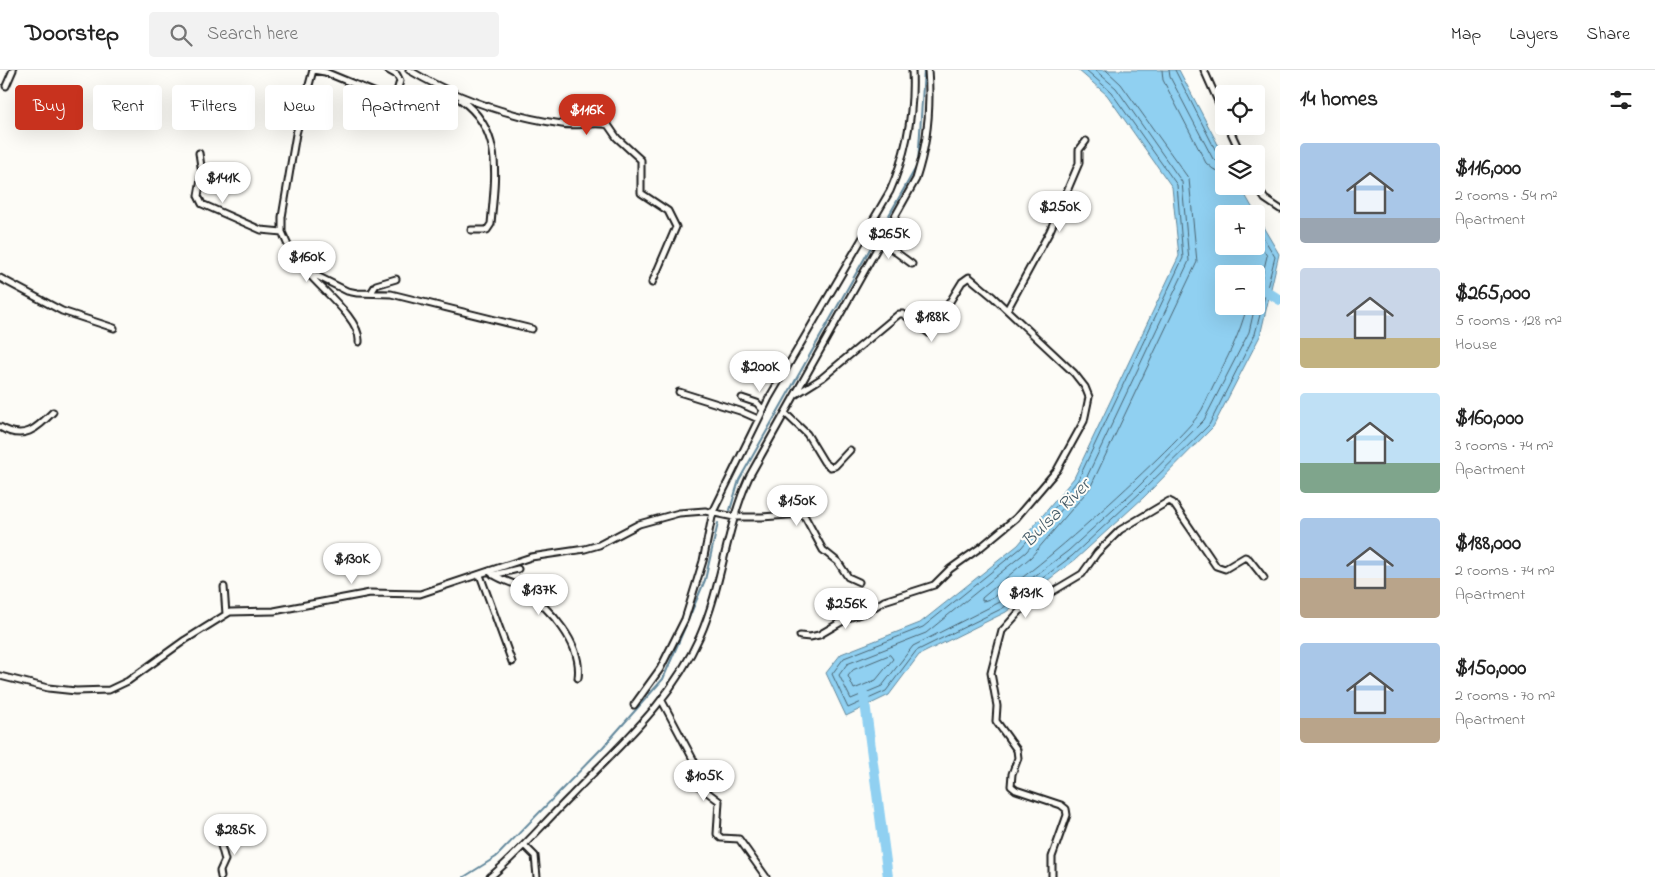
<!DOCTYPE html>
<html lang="en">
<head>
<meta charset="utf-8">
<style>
  :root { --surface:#fff; --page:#f2f2f2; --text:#222; --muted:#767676; --line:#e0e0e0; --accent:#c8321e }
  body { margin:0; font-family:"Indie Flower",sans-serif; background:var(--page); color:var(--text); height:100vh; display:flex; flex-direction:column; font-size:19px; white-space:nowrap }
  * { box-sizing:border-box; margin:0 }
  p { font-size:16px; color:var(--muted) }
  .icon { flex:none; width:28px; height:28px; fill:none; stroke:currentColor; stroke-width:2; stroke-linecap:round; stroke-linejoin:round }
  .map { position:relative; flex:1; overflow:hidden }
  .drawer { display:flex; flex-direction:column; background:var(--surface); width:375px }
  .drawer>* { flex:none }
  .guide { position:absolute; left:15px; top:15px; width:475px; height:45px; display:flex; gap:10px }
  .controls { position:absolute; left:1215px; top:15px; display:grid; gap:10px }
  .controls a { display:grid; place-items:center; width:50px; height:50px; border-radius:5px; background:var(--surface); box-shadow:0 5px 20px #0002; font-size:25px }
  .price { position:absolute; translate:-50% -42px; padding:0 11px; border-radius:18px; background:#fff; color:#222; font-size:16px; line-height:32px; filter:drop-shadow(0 1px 2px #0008) }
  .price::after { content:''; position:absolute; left:50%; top:30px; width:15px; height:11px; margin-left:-8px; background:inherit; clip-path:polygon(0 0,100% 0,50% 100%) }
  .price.current { background:var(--accent); color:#fff }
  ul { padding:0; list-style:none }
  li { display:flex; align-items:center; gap:15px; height:125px; padding:0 20px }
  li span { display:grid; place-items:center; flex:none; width:140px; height:100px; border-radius:5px; color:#555 }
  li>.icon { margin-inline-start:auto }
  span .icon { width:60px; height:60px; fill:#fffc; stroke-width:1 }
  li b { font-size:21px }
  h2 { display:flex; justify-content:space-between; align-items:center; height:60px; padding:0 20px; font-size:21px }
  .pill { padding:0 18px; border-radius:5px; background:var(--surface); box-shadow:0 5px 20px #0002; font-size:18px; line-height:45px }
  .pill.current { background:var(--accent); color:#fff }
  header { display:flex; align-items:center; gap:30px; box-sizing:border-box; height:70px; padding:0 25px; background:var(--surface); border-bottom:1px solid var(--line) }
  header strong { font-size:24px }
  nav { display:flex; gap:28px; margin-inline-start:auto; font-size:18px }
  .search { width:350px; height:45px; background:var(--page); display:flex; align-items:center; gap:12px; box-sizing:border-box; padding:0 18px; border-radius:5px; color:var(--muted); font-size:19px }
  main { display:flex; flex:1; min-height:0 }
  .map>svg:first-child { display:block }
</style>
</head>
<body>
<header>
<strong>Doorstep</strong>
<div class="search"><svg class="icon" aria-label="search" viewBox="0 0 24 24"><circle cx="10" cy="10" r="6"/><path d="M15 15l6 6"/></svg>Search here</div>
<nav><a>Map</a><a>Layers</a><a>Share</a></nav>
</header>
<main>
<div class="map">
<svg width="1280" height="807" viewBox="0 0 1280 807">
  <rect width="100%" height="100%" fill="#fdfcf7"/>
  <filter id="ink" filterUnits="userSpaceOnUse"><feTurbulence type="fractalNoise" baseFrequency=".02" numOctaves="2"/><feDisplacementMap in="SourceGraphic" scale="10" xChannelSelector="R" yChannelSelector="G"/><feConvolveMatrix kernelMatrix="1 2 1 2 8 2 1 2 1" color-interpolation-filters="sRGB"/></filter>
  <g filter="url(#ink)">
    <!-- water -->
    <path fill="#90d0f1" stroke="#62889c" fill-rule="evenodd" d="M1078 0H1179L1224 86V116H1240L1256 144H1224V176H1256V145L1279 184 1260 266 1213 357 1144 427 1076 489 1006 542 919 585 889 625 846 646 826 603 841 584 920 553 1018 475 1074 408 1179 186 1172 117 1107 25ZM1224 204H1256V236H1224Z"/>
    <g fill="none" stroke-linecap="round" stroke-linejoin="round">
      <!-- shore -->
      <path stroke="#4a6471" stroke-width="1" d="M1086 0 1111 22 1177 115 1183 188 1078 410 1021 478 923 557 844 588 832 604 848 638 886 621 916 581 1003 538 1072 486 1140 423 1209 355 1255 264 1275 187 1256 155
        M1095 0 1116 18 1182 112 1189 191 1084 413 1026 482 926 563 847 594 839 605 851 629 882 616 913 576 1000 532 1068 481 1136 419 1204 350 1249 262 1255 236
        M1106 0 1121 14 1189 109 1197 192 1090 418 1031 487 982 528V531C1009 531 1175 376 1197 347 1204 338 1208 326 1213 316 1226 290 1240 265 1247 236
        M1162 0 1163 10 1206 93 1213 99 1224 103
        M1169 0 1170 7 1213 89 1224 95
        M1175 0 1218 85 1224 89
        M1256 167 1267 186 1256 232
        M890 585 893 589 876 610 854 619 848 606 853 600Z"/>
      <!-- stream -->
      <path stroke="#62889c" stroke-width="2" d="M730 440 739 410 918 94 924 0
        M464 807 496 787 603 677 663 609 705 510 718 453"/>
      <!-- river -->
      <path stroke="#90d0f1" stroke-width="10" d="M1256 215 1280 230
        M864 625 888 807"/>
      <defs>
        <path id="street" d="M313 0 296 64 282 147V162L291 182 300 195 307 201 347 221 357 223 391 224 532 259
          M313 0 325 2 376 23
          M388 0 397 5 400 11 391 41
          M409 0C458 29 506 46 562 54 577 57 595 51 608 55L617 68 641 90V123L668 141 676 157 652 213
          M1204 0 1224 45
          M6 16 13 0
          M461 30C504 61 495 107 491 154L487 160H471
          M1228 56 1241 84
          M199 83 202 103 198 126 202 134 261 160 282 162
          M1256 116 1265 129 1280 139
          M884 169 893 180 912 194
          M308 203C322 220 361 250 359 272
          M0 208 62 241 114 258
          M371 223 376 215 396 209
          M1007 240 1050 161 1079 93V80L1086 71
          M679 322 740 341 758 349
          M795 325 822 308 899 244H903L930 264 962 212 969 207 993 227 1074 303 1085 317 1089 327 1084 351 1057 400 1016 448 981 477 950 499 934 515 884 531 867 542 848 548 819 565 810 567 800 566
          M742 328 757 333 763 340
          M785 343 807 364 824 392 830 397 835 396 850 380
          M0 357C24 371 36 359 53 342
          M489 501C499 511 512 511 523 519 549 538 583 573 578 608
          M480 505 512 592
          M493 505 518 499
          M224 517 226 544
          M0 606 48 618 76 621 109 620 128 611 185 570 230 542 274 541 370 523 420 524 531 487 585 479 599 475 639 454 679 443 705 441 734 447H762L801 444 805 447 823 480 838 492 848 507 859 512
          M662 631 694 691 699 716 719 731 717 764 721 768 739 769 766 807
          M634 635 660 599 685 549 703 491 713 442 769 328 890 121C907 82 914 43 912 0
          M220 772 225 790 220 801 221 807
          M524 775 535 786 537 807
          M490 807C519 783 543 754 570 727 620 674 669 635 700 566 722 516 726 458 749 407L916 109C928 73 931 38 928 0
          M1052 807V787L1067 745 1066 739 1061 735 1016 720 1011 716 1012 704 1018 688 1017 680 996 651 997 636 991 603 1002 561 1020 541 1082 504 1097 483 1120 460 1169 431 1173 433 1216 496 1225 499 1245 487 1249 489 1264 508"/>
      </defs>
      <!-- street casing -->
      <use href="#street" stroke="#1c1c1c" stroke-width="9"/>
      <!-- street -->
      <use href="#street" stroke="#fdfcf7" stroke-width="5"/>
    </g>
  </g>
  <g text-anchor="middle" stroke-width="4" stroke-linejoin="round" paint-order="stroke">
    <!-- water labels -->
    <g font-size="19" font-style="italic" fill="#455b67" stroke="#fdfcf7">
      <text transform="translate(1055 442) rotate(-45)" y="7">Bulsa River</text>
    </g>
  </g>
</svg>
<div class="controls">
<a><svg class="icon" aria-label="locate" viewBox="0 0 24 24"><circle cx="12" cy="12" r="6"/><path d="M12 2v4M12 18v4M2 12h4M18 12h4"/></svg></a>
<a><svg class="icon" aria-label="layers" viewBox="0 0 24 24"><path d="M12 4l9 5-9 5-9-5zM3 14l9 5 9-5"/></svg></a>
<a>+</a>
<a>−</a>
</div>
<b class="price current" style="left:587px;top:66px">$116K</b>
<b class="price" style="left:223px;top:134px">$141K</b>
<b class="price" style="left:1060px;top:163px">$250K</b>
<b class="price" style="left:889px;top:190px">$265K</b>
<b class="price" style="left:307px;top:213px">$160K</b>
<b class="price" style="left:932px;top:273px">$188K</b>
<b class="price" style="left:760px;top:323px">$200K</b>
<b class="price" style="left:797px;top:457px">$150K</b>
<b class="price" style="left:352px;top:515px">$130K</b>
<b class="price" style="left:539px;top:546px">$137K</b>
<b class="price" style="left:1026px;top:549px">$131K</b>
<b class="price" style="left:846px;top:560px">$256K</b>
<b class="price" style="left:704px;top:732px">$105K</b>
<b class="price" style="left:235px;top:786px">$285K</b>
<div class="guide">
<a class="pill current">Buy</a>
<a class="pill">Rent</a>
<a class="pill">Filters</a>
<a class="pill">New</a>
<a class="pill">Apartment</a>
</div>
</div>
<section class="drawer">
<h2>14 homes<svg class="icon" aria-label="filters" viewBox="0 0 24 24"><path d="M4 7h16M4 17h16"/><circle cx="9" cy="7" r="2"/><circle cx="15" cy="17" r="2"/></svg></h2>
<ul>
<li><span style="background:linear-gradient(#a9c7e8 75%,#9aa5b1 0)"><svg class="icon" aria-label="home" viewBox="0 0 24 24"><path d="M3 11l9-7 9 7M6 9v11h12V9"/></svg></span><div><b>$116,000</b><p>2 rooms · 54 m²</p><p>Apartment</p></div></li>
<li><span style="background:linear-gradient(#c9d6e8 70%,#c2b280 0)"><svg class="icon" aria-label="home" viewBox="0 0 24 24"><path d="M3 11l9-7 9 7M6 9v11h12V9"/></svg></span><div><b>$265,000</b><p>5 rooms · 128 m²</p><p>House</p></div></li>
<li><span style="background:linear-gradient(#bfe0f5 70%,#7fa58c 0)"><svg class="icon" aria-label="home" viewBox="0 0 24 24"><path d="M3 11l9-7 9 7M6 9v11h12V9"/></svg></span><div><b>$160,000</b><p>3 rooms · 74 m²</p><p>Apartment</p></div></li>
<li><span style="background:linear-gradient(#a9c7e8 60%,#b9a48a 0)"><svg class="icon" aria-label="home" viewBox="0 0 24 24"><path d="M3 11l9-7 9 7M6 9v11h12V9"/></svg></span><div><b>$188,000</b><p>2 rooms · 74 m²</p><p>Apartment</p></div></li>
<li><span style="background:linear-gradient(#a9c7e8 75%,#b9a48a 0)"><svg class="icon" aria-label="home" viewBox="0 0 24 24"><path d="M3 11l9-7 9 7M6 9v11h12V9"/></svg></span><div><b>$150,000</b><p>2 rooms · 70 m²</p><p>Apartment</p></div></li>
</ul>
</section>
</main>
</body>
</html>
